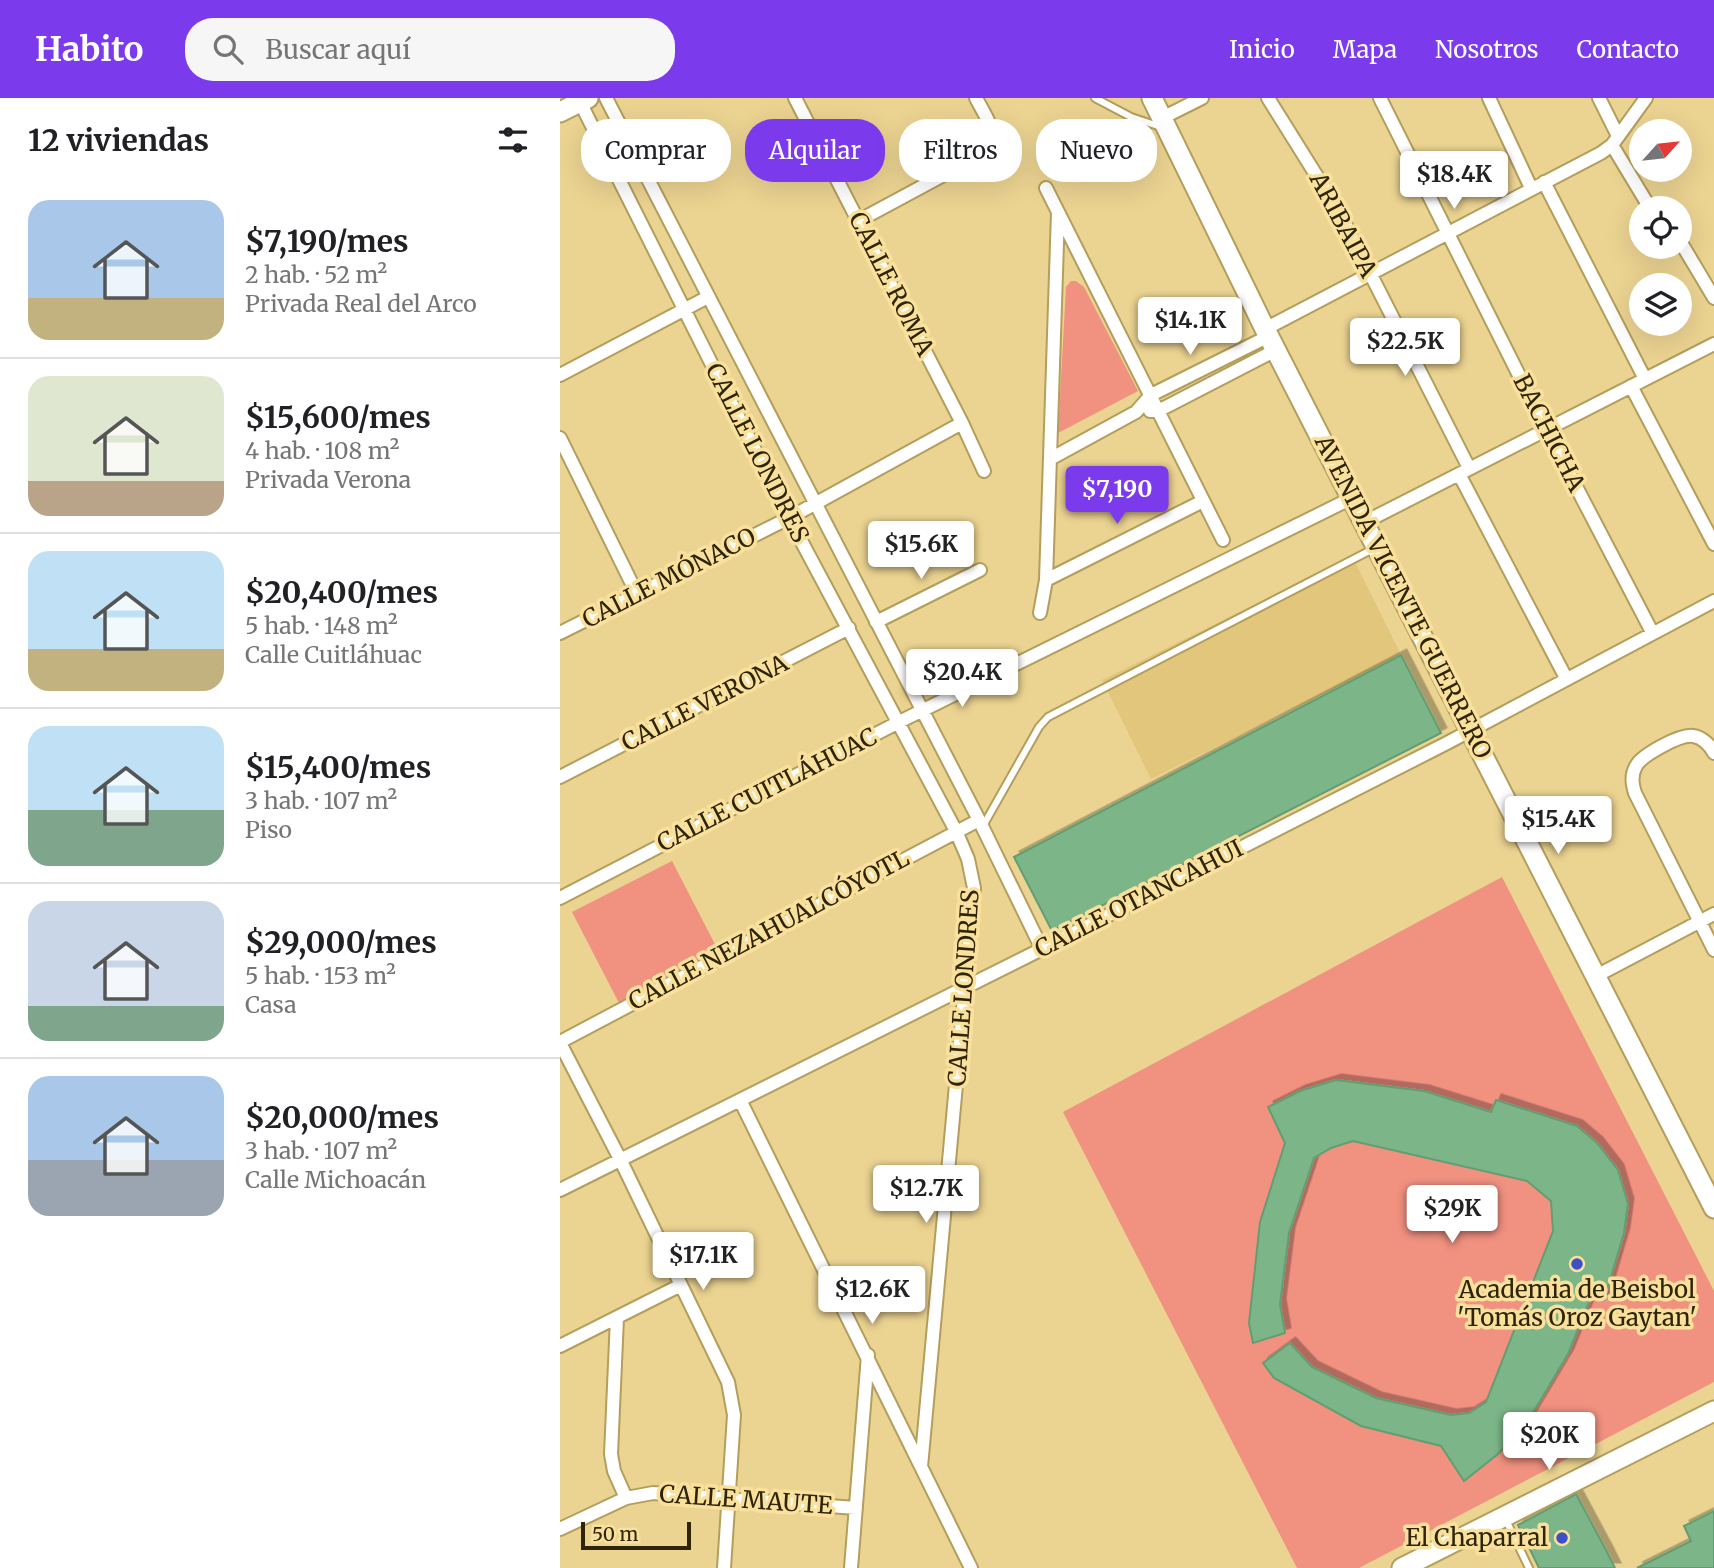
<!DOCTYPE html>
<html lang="es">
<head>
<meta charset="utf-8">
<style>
  :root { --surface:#fff; --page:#f6f6f6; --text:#202124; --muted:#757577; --line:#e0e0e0; --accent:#7c3aed }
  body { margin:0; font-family:Merriweather,serif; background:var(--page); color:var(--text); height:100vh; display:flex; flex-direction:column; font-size:26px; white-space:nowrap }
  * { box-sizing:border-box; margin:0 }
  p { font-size:23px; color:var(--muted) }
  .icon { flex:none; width:38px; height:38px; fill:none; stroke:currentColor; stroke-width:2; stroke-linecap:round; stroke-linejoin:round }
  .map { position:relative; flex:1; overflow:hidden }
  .details { display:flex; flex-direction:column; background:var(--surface); width:560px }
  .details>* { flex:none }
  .top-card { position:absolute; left:21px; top:21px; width:665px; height:63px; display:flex; gap:14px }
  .needle { width:46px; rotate:63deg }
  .buttons { position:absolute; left:1069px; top:21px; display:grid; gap:14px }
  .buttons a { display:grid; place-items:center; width:63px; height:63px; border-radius:50%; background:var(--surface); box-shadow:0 7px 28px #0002; font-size:35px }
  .scale { position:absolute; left:21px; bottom:18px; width:110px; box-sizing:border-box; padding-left:7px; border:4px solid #2e2509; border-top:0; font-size:19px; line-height:24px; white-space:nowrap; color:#2e2509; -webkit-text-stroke:5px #f9e19d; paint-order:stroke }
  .price { position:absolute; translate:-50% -60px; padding:0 16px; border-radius:7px; background:#fff; color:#222; font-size:23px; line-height:46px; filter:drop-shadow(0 2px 4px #0008) }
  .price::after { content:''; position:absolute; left:50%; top:42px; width:21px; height:16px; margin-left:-10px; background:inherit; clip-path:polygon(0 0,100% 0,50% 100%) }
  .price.selected { background:var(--accent); color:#fff }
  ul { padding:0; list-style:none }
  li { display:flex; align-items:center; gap:21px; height:175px; padding:0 28px }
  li+li { border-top:2px solid var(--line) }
  li span { display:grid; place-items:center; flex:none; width:196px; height:140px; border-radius:21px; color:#555 }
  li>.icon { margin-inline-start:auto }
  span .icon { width:84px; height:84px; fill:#fffc; stroke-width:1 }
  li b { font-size:30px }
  h2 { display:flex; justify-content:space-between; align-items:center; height:84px; padding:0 28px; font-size:30px }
  .pill { padding:0 24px; border-radius:28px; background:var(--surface); box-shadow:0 7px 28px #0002; font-size:24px; line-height:63px }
  .pill.selected { background:var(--accent); color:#fff }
  header { display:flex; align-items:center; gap:42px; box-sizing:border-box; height:98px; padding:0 35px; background:var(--accent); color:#fff }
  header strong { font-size:33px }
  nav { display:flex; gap:38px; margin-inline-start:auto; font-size:24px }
  .search { width:490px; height:63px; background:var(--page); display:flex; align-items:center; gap:18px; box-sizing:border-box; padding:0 24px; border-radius:28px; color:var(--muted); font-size:26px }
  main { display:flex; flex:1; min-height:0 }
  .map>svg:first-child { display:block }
</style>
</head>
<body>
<header>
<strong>Habito</strong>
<div class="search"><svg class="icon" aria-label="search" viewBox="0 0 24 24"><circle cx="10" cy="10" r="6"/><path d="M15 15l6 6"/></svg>Buscar aquí</div>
<nav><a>Inicio</a><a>Mapa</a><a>Nosotros</a><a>Contacto</a></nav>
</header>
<main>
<section class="details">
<h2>12 viviendas<svg class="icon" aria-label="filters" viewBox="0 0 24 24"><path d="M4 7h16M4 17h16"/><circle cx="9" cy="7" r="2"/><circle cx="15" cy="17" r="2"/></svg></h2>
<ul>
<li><span style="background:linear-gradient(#a9c7e8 70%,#c2b280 0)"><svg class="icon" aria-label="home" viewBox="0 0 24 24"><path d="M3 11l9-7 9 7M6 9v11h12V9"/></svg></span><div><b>$7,190/mes</b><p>2 hab. · 52 m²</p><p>Privada Real del Arco</p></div></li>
<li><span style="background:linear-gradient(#dfe7d0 75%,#b9a48a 0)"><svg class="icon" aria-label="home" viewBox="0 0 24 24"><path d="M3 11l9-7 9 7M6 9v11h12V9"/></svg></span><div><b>$15,600/mes</b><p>4 hab. · 108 m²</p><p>Privada Verona</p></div></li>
<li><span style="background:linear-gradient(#bfe0f5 70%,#c2b280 0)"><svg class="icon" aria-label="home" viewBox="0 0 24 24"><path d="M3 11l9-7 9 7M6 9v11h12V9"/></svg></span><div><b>$20,400/mes</b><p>5 hab. · 148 m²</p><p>Calle Cuitláhuac</p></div></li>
<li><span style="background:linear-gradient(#bfe0f5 60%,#7fa58c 0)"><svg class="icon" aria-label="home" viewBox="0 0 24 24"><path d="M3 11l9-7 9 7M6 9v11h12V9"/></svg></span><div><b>$15,400/mes</b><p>3 hab. · 107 m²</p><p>Piso</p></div></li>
<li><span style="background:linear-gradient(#c9d6e8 75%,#7fa58c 0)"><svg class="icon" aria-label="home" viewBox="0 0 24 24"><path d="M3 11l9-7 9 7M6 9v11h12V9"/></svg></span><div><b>$29,000/mes</b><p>5 hab. · 153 m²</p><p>Casa</p></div></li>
<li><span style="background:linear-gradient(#a9c7e8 60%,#9aa5b1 0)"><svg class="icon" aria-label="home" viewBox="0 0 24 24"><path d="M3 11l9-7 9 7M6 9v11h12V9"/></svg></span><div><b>$20,000/mes</b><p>3 hab. · 107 m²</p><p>Calle Michoacán</p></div></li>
</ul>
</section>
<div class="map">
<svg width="1154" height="1470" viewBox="0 0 1154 1470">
  <defs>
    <filter id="shadow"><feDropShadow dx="5.5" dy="-5.5" stdDeviation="0" flood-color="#0004"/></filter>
  </defs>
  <rect width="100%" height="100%" fill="#ebd391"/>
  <!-- built -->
  <path fill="#e1c67b" d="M792 458 841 557 591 681 542 582Z"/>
  <!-- green -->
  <path fill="#f19180" d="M511 183H516L524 189 578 293 498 335 506 189Z
    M112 763 160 856 60 907 12 814Z
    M942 779 1154 1193V1284L799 1470H737L503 1014Z"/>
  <!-- building -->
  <path fill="#7bb588" stroke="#649d72" stroke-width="2" filter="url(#shadow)" d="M841 557 881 635 492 833 454 759Z
    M776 982 864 993 931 1014 936 1002 1017 1028 1037 1045 1058 1072 1068 1106 1064 1135 1044 1202 1032 1197 1008 1256 968 1323 938 1356 904 1383 881 1348 801 1328 714 1280 703 1265 730 1245 752 1269 816 1300 891 1317 909 1315 926 1304 993 1133 991 1103 967 1083 793 1043 771 1050 754 1060 729 1135 720 1206 725 1235 693 1245 689 1225 700 1124 725 1045 708 1009 740 993Z
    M1016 1396 1047 1454 1055 1470H979L958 1427Z
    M1154 1413V1470H1077L1131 1443 1124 1428Z"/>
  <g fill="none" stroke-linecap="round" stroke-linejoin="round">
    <defs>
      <path id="service" d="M535 0 571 19 601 29
        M423 728 479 629 488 619 813 451
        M945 1420 969 1470"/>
      <path id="minor" d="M18 0 229 420 396 733 408 761 414 790 361 1369
        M46 0 419 722 482 851
        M235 0 402 325 424 373
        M708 0 778 112 909 370
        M820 0 986 331 1092 534
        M929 0 971 90
        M1039 0 1058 38
        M602 20 642 0
        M1052 47 1090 110
        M984 84 1085 281
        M486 90 663 442
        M298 123 430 52C438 33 424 16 416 0
        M1120 143 1154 200
        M705 231 1041 55 1052 47 1086 0
        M0 277 148 199
        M1071 288 1154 446
        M590 313H598L716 252
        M0 340 77 496
        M490 361 576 314 591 297 709 238
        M899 376 1006 580
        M805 424 1154 246
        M486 482 643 403
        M480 515 486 482 498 114
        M316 524 420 472
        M0 535 229 420 402 325
        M1154 655C1150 647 1142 639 1133 638 1120 636 1082 657 1076 668 1071 677 1072 685 1075 695L1154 852
        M0 679 289 530
        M0 800 339 624 792 400
        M1036 878 1154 816
        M0 944 419 722
        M0 945 60 1061 168 1284 174 1317 164 1470
        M180 1002 411 1470
        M0 1092 482 851 887 645 1154 503
        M57 1220 51 1356 54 1373 66 1400
        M0 1248 121 1187
        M0 1431 66 1400 93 1395 296 1410
        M291 1470 308 1257"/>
      <path id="secondary" d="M592 0 705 231 1154 1110
        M0 14 28 0
        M842 1470 1154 1313"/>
    </defs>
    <!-- service casing -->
    <use href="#service" stroke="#b49e5c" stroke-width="10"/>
    <!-- minor casing -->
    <use href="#minor" stroke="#b49e5c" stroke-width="16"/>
    <!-- secondary casing -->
    <use href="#secondary" stroke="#b49e5c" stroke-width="23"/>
    <!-- service -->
    <use href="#service" stroke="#fff" stroke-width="6"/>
    <!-- minor -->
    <use href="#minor" stroke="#fff" stroke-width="12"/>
    <!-- secondary -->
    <use href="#secondary" stroke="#fff" stroke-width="19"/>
  </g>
  <!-- markers -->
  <g fill="#3d51c4" stroke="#f9e19d" stroke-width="2.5">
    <circle cx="1017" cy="1166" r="7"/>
    <circle cx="1002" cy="1440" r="7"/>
  </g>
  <g text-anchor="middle" stroke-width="7" stroke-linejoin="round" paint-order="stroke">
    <!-- street labels -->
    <g font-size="24" fill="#2e2509" stroke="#f9e19d">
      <text transform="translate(783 127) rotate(62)" y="8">ARIBAIPA</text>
      <text transform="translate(331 186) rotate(63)" y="8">CALLE ROMA</text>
      <text transform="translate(989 335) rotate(63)" y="8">BACHICHA</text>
      <text transform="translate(197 355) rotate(63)" y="8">CALLE LONDRES</text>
      <text transform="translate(109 480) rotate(-27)" y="8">CALLE MÓNACO</text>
      <text transform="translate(843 499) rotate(63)" y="8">AVENIDA VICENTE GUERRERO</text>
      <text transform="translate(145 605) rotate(-27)" y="8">CALLE VERONA</text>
      <text transform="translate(207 692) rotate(-27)" y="8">CALLE CUITLÁHUAC</text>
      <text transform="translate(579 801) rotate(-27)" y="8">CALLE OTANCAHUI</text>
      <text transform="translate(209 832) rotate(-28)" y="8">CALLE NEZAHUALCÓYOTL</text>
      <text transform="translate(404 890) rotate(-86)" y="8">CALLE LONDRES</text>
      <text transform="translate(186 1402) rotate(4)" y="8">CALLE MAUTE</text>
    </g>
    <!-- poi labels -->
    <g font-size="24" fill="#2e2509" stroke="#f9e19d">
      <text x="1017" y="1200">Academia de Beisbol<tspan x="1017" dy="28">'Tomás Oroz Gaytan'</tspan></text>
      <text x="988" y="1448" text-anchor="end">El Chaparral</text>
    </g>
  </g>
</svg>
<div class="buttons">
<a><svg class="needle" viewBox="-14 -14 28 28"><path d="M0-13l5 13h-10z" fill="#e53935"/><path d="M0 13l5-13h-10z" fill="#757577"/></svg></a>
<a><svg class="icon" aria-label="locate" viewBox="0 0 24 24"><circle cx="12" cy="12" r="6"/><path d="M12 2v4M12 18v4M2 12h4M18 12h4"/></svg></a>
<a><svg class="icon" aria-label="layers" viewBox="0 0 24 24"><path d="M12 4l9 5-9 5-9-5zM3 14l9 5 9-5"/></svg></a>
</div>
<div class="scale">50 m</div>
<b class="price" style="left:894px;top:113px">$18.4K</b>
<b class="price" style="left:630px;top:259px">$14.1K</b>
<b class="price" style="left:845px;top:280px">$22.5K</b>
<b class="price selected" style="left:557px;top:428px">$7,190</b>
<b class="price" style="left:361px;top:483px">$15.6K</b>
<b class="price" style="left:402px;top:611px">$20.4K</b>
<b class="price" style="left:998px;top:758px">$15.4K</b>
<b class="price" style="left:366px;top:1127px">$12.7K</b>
<b class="price" style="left:892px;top:1147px">$29K</b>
<b class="price" style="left:143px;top:1194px">$17.1K</b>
<b class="price" style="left:312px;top:1228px">$12.6K</b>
<b class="price" style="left:989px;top:1374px">$20K</b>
<div class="top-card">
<a class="pill">Comprar</a>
<a class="pill selected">Alquilar</a>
<a class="pill">Filtros</a>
<a class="pill">Nuevo</a>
</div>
</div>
</main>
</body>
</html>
